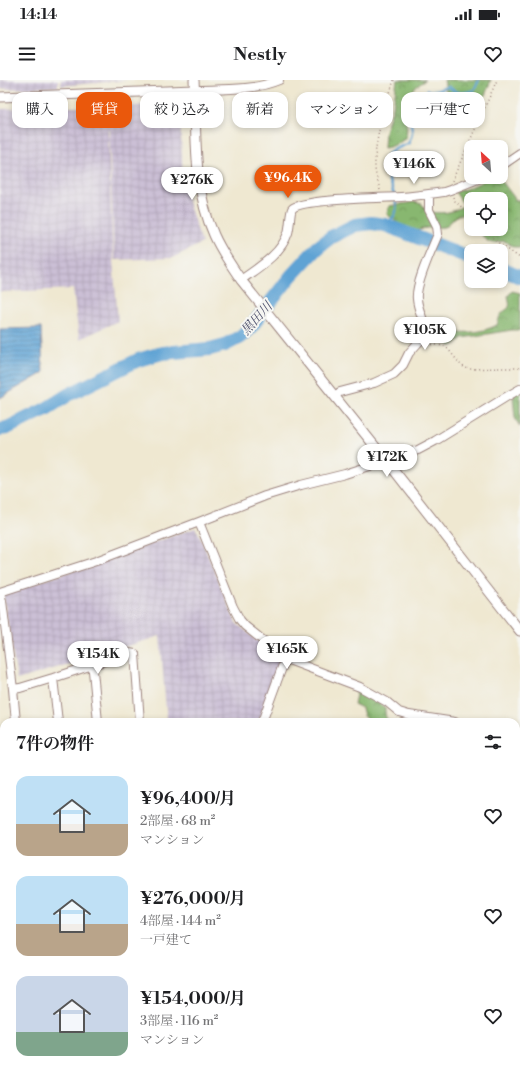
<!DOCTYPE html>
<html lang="ja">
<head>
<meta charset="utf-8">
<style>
  :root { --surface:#fff; --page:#f6f6f6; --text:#202124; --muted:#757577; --accent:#ea580c }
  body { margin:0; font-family:"Libre Bodoni","Noto Serif JP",serif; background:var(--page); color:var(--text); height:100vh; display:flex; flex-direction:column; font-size:15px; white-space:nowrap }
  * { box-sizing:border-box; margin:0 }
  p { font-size:13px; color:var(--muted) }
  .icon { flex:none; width:22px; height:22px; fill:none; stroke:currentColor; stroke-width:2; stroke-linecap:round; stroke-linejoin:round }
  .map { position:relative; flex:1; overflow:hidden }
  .panel { position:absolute; left:0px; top:638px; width:520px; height:356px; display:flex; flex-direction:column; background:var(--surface); border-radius:12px 12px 0 0; box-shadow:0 2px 6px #0003 }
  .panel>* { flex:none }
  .guide { position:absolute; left:12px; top:12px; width:496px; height:36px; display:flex; gap:8px }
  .needle { width:26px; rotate:334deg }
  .fabs { position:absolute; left:464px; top:60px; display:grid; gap:8px }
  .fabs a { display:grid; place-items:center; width:44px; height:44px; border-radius:8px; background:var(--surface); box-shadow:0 2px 6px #0003; font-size:20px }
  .price { position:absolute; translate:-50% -34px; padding:0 9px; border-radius:14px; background:#fff; color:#222; font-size:13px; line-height:26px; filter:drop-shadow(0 1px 2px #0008) }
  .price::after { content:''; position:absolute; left:50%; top:24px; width:12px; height:9px; margin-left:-6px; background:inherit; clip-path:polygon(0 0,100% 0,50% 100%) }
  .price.selected { background:var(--accent); color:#fff }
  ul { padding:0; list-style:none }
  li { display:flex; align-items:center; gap:12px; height:100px; padding:0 16px }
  li span { display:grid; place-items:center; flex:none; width:112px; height:80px; border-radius:12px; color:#555 }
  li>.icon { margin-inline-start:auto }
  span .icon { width:48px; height:48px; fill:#fffc; stroke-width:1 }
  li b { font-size:17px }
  h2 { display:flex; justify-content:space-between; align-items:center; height:48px; padding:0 16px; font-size:17px }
  .tag { padding:0 14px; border-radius:12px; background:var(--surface); box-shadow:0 2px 6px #0003; font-size:14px; line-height:36px }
  .tag.selected { background:var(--accent); color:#fff }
  .status { display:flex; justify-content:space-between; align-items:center; height:28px; padding:0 20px; background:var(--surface); direction:ltr }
  .status svg { height:11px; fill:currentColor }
  header { display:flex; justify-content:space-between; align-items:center; height:52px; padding:0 16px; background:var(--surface); font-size:18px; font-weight:700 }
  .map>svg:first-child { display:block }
</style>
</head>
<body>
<div class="status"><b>14:14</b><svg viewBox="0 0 49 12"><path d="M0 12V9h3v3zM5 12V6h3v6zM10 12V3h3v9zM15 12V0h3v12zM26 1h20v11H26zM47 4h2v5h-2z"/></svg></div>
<header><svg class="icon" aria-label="menu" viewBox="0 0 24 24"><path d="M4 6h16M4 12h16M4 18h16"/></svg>Nestly<svg class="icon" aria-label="heart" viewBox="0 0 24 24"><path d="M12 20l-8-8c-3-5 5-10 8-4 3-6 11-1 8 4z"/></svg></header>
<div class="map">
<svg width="520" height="994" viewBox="0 0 520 994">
  <defs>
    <pattern id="industrial-grid" width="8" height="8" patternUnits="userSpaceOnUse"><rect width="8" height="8" fill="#cbbfd5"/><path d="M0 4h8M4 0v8" fill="none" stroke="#b0a4b7"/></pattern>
    <pattern id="forest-crowns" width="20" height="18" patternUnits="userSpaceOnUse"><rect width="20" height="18" fill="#88b770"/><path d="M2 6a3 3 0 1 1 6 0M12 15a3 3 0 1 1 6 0" fill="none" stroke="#71945c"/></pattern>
    <pattern id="water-rules" width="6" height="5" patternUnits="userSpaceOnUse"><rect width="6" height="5" fill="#5fa3d4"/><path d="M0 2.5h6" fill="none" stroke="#5084ac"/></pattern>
  </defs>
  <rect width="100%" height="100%" fill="#f6f6f2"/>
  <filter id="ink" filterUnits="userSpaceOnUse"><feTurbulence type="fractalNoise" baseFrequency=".025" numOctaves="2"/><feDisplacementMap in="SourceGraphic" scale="8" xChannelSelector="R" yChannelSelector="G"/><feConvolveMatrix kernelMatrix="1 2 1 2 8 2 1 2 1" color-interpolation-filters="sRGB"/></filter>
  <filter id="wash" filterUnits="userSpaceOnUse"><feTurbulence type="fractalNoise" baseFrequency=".012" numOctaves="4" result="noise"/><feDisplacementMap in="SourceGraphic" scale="16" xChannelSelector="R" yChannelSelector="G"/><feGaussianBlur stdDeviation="0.9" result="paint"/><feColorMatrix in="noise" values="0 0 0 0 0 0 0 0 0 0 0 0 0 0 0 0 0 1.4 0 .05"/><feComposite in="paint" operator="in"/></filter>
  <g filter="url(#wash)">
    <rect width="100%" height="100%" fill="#efe8d1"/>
    <!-- built -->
    <path fill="#ecd1ea" d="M516 846H520V994H495L496 990H516Z"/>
    <!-- industrial -->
    <path fill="url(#industrial-grid)" d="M0 0H58V7L0 9Z
      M61 0H128L61 6Z
      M171 24 180 35 183 99 189 125 202 163 172 178 114 180 108 27Z
      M107 26 113 180 118 241 79 259 73 209 0 212V29Z
      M195 448 198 452 236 543 279 578 280 583 259 642H167L160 556 17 600 3 513 94 484Z"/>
    <!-- forest -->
    <path fill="url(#forest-crowns)" stroke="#696b4e" d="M397 0H425L416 7 404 22V35L407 47 406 58C399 63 393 67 384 68L385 51 393 28Z
      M444 0H491L484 18 473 30 462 33 452 31 447 24 446 11Z
      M492 97 501 100 516 120H520V167H514L504 161 492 163 486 160 477 149H501V119H471V143L464 135H458L445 147 426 148 416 151 401 146 387 134 389 126 414 122 422 124 426 131C440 134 452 134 464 125L455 112 469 108Z
      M512 211 520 213V250H512L462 258 452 266 449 265 445 262 444 258 452 251C466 254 484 252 497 245 498 243 499 238 500 236 507 226 512 232 508 216Z
      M520 305V347L515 338 513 317Z
      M357 610 373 618 385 628C385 635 385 640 392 642H373L364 636 362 628 354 624Z
      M4 770V831L0 830V779Z
      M142 990H254V994H145Z
      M404 990H492V994H408Z"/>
    <!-- water -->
    <path fill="url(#water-rules)" stroke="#546180" d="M41 248 43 293 0 318V249Z"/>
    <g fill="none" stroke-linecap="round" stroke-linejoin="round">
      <!-- stream -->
      <path stroke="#5fa3d4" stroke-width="2.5" d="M385 145C389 142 393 139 395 134 402 118 379 93 387 76 391 69 402 67 409 63 410 59 413 54 412 50 412 45 409 41 409 36L416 28 424 14 427 10C440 13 438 8 449 7 457 14 464 14 474 10L479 0"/>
      <!-- river -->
      <path stroke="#5fa3d4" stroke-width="14" d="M501 189 520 197
        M0 349 7 348 46 329 68 315 138 280 162 273 210 269 225 265 240 257 251 247 291 196 317 168 331 157 355 145 371 143 385 145 471 178"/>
    </g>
  </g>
  <g filter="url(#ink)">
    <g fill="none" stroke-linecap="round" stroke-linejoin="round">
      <defs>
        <path id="minor" d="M195 10C222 9 253 11 279 0
          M501 86 520 73
          M241 200C259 187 281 174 288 153 290 147 290 132 292 129 300 119 384 118 401 117 415 116 429 114 444 112L450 110 483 97
          M335 316 340 312 374 303 394 294 403 285 409 273 425 255C426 241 418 232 417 219 415 204 432 169 438 154L437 146 429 130V114
          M199 442 233 527 240 540 245 546 286 579 360 607 387 622 399 632 409 635 455 642
          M0 512 96 481 199 442 265 416 301 405 345 394 379 383 386 380 418 370 435 361 506 317 520 309
          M0 513 2 521 13 609 16 642
          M92 586 93 591 98 642
          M53 598 58 642
          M13 609 20 608 53 598 129 573 135 574 140 642
          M262 642 284 582 286 579
          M516 663H520
          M0 766 4 757
          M249 994 250 990"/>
        <path id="tertiary" d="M194 0C197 52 192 106 214 155 221 171 231 185 241 200L386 380 520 551
          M0 17 195 10"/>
        <path id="trunk" d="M0 692 4 694
          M516 823H520"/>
      </defs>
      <!-- minor casing -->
      <use href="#minor" stroke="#9c847e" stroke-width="10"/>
      <!-- tertiary casing -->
      <use href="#tertiary" stroke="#9c847e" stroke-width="11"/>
      <!-- trunk casing -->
      <use href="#trunk" stroke="#9c847e" stroke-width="15"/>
      <!-- path -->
      <path stroke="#9c847e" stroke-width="1.5" stroke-dasharray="1 3" stroke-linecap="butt" d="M452 101 497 0
        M380 110C378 102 375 94 375 86 374 59 386 26 394 0
        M453 117 455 121 471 136
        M484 149 496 161 520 178
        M428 264 444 266 448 269 460 284 465 288 471 289 500 288H520
        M0 834 4 835
        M0 890 1 891
        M187 990 191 994"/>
      <!-- minor -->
      <use href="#minor" stroke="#fff" stroke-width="8"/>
      <!-- tertiary -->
      <use href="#tertiary" stroke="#fff" stroke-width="9"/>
      <!-- trunk -->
      <use href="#trunk" stroke="#fabe6e" stroke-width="13"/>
    </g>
  </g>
  <g text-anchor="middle" stroke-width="4" stroke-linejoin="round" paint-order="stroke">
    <!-- water labels -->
    <g font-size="13" font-style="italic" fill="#52546f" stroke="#f6f6f2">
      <text transform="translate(256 238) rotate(-48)" y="5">黒田川</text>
    </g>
  </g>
</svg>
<div class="fabs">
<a><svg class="needle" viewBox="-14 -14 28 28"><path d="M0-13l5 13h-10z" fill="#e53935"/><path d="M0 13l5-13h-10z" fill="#757577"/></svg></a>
<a><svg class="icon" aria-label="locate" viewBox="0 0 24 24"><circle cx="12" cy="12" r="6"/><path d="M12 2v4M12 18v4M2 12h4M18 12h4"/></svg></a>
<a><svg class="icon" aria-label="layers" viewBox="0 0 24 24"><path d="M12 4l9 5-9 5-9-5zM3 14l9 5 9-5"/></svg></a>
</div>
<b class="price" style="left:414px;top:105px">¥146K</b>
<b class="price selected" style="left:288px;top:119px">¥96.4K</b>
<b class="price" style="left:192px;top:121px">¥276K</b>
<b class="price" style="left:425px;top:271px">¥105K</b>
<b class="price" style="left:387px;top:398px">¥172K</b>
<b class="price" style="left:287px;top:590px">¥165K</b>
<b class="price" style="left:98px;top:595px">¥154K</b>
<div class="guide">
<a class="tag">購入</a>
<a class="tag selected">賃貸</a>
<a class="tag">絞り込み</a>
<a class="tag">新着</a>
<a class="tag">マンション</a>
<a class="tag">一戸建て</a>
</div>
<section class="panel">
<h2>7件の物件<svg class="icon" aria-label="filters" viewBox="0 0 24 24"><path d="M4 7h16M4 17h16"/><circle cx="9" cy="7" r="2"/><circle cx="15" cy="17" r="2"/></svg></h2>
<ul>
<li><span style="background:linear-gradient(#bfe0f5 60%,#b9a48a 0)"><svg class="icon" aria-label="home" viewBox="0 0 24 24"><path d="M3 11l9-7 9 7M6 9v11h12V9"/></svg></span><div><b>¥96,400/月</b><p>2部屋 · 68 m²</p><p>マンション</p></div><svg class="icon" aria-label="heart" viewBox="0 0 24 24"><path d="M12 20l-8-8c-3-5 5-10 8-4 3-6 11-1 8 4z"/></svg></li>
<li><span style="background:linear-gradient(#bfe0f5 60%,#b9a48a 0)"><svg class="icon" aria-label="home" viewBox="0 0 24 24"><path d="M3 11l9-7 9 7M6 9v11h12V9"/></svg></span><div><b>¥276,000/月</b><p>4部屋 · 144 m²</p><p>一戸建て</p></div><svg class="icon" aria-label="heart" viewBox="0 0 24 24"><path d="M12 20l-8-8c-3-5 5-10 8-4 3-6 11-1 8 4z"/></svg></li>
<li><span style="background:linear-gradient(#c9d6e8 70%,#7fa58c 0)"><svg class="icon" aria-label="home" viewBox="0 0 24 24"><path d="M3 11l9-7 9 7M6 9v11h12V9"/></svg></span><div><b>¥154,000/月</b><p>3部屋 · 116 m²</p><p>マンション</p></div><svg class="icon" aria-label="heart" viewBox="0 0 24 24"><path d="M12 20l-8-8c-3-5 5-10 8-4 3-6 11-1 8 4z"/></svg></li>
</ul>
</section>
</div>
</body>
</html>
